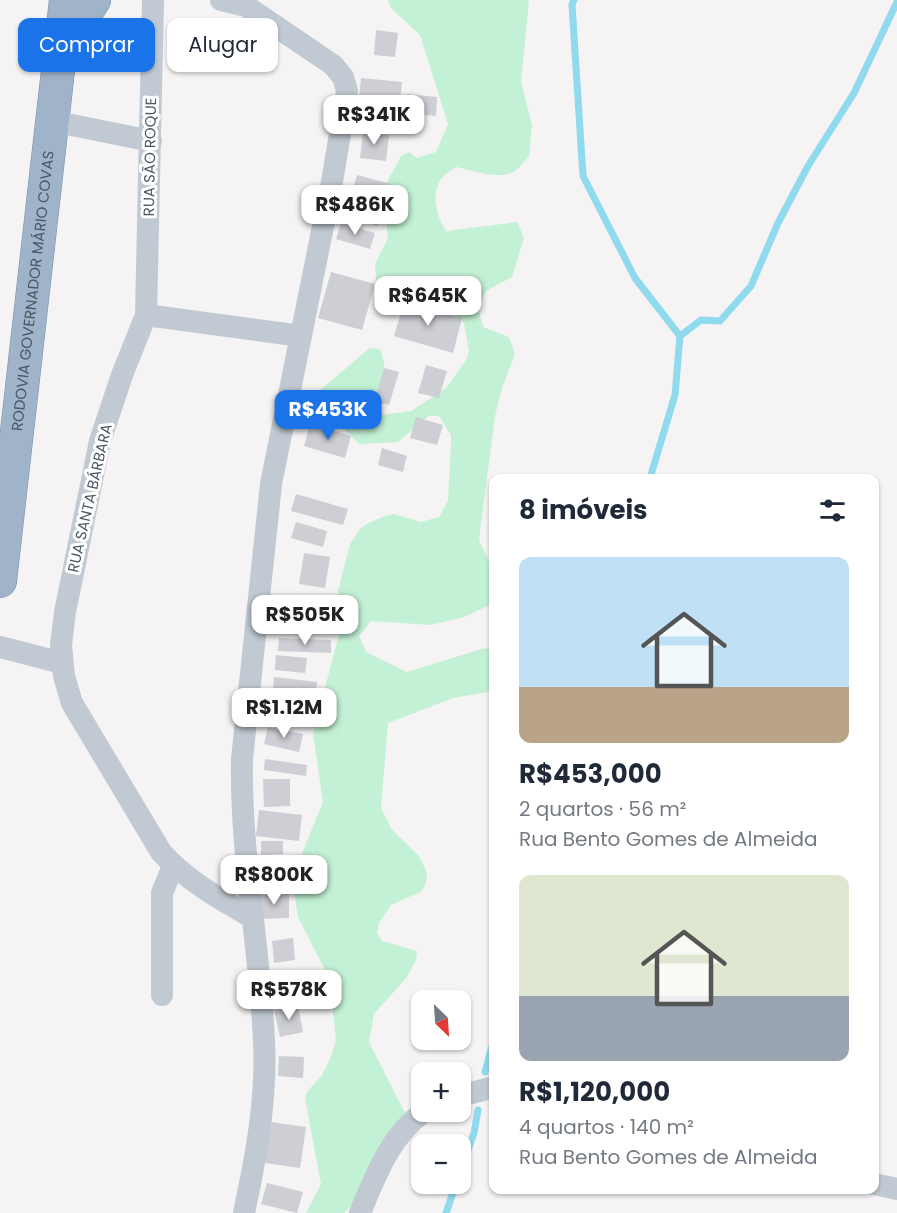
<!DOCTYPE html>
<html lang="pt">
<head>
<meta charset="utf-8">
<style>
  :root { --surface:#fff; --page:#f2f2f3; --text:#1f2937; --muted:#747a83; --accent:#1a73e8 }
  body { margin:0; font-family:Poppins,sans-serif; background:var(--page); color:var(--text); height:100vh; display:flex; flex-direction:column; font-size:22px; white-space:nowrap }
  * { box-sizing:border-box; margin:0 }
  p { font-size:20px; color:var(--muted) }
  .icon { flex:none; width:33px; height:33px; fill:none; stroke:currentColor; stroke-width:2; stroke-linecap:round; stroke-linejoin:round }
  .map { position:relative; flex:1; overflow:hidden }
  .sheet { position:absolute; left:489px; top:474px; width:390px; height:720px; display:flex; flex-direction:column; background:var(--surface); border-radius:12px; box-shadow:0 2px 4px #0004 }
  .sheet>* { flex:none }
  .banner { position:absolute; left:18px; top:18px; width:381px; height:54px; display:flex; gap:12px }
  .needle { width:39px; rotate:155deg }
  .fabs { position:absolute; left:411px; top:990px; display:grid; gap:12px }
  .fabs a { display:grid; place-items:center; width:60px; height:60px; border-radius:12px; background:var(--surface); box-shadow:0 2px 4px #0004; font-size:30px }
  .price { position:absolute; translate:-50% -51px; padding:0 14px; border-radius:12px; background:#fff; color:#222; font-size:20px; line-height:39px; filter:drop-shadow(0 2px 3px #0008) }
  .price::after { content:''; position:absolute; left:50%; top:36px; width:18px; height:14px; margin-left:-9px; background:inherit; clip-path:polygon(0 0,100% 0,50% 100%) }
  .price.current { background:var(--accent); color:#fff }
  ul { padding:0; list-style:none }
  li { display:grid; align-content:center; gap:12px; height:318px; padding:0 30px }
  li span { display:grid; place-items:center; height:186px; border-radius:12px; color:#555 }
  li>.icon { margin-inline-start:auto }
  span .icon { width:108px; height:108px; fill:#fffc; stroke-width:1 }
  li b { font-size:26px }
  h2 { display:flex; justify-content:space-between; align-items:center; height:72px; padding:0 30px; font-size:26px }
  .chip { padding:0 21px; border-radius:12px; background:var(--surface); box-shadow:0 2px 4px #0004; font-size:21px; line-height:54px }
  .chip.current { background:var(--accent); color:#fff }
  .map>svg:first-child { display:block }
</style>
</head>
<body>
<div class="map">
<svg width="897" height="1213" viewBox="0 0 897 1213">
  <rect width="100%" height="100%" fill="#f5f3f3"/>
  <!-- green -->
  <path fill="#c3f1d5" d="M388 0H529L521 82 532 125 529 157C524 161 520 167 515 171 498 181 473 170 456 167 452 170 444 174 441 179 430 196 437 216 446 231L517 222 524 238 512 277 486 291 478 308 483 327 509 337 515 354 501 391 495 416 479 540 491 566 493 577 492 604 464 617 431 625 371 621 359 636 366 652 407 672 485 648 493 650 494 691 453 698 388 723 381 808 392 830 419 856 427 873 426 883 422 891 391 905 379 923 377 933 382 941 417 951 416 960 407 977 374 1014 369 1042 407 1117 383 1173 344 1213H306L321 1184 305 1098C308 1087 316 1084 322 1075 328 1064 334 1051 336 1039L329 978 298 917 292 878 323 802 313 733 340 631 338 591 350 544 360 529 367 524 385 516 394 514 421 522 439 517 448 500 451 444V435L439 416H429L398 442 359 444 313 396 370 348 380 349C390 377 383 382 371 406L374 416 411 411 439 393 447 387 466 360 469 351 464 323 442 303 393 297 383 293 377 286 375 264 388 238 384 200 387 182 401 156 409 152 417 158 436 152 448 124 420 35 391 8Z"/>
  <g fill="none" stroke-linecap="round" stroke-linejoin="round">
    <!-- stream -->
    <path stroke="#90daee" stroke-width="7" d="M574 0 572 5 583 176 635 278 680 336
      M650 478 675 395 680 336 701 320 720 321 751 286 778 223 808 166 854 93 897 2
      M485 1072 494 1039
      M460 1172 474 1133 478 1110
      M446 1213 456 1184"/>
  </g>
  <!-- building -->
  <path fill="#cdcfd5" d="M376 30 398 33 395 57 374 55Z
    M361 78 402 82 400 101 359 97Z
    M407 94 437 97 436 116 405 113Z
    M363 132 389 135 386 161 360 158Z
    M357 175 390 184 378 226 345 217Z
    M341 223 375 233 370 249 336 239Z
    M331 272 375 284 362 330 318 318Z
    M404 302 462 318 453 353 394 336Z
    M426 365 447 371 439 398 418 393Z
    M384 368 399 372 389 405 374 401Z
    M416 417 443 425 437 445 410 438Z
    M310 424 351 436 345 458 304 446Z
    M382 448 407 456 403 472 378 465Z
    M296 494 348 509 343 525 291 511Z
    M296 522 327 531 323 547 291 538Z
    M304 553 330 557 325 588 299 584Z
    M285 600 319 604 317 617 283 613Z
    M279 638 331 640V653L278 651Z
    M276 655 307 658 305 673 275 670Z
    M274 677 317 682 315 695 273 691Z
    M274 697 305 699 304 714 273 711Z
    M272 713 292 714 291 726 271 725Z
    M268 727 303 734 299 752 264 744Z
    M265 759 307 765 306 776 264 770Z
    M263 779H290V806L264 807Z
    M259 810 302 815 299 841 256 836Z
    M261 841H283V854L261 855Z
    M264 859 292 860V875H264Z
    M289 894V918L258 919V895Z
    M293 938 295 960 274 963 272 941Z
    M275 986 290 992 286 1003 271 996Z
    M298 1005 303 1032 280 1037 274 1010Z
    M279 1056 304 1057 303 1078 278 1076Z
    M264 1121 306 1127 300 1168 259 1162Z
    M267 1183 303 1192 297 1213 261 1204Z"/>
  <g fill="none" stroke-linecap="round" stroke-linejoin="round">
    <defs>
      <g id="trunk">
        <path d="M63 48 94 0"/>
        <path id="s1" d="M0 581 66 0"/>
      </g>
    </defs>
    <!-- trunk casing -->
    <use href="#trunk" stroke="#7690ad" stroke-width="34"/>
    <!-- minor -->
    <path stroke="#c1cad2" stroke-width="22" d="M153 0 146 315 122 375 100 441 65 612 61 645 64 676 72 703 161 852C187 881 220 899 253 918
      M221 0 246 6 333 65 343 77 347 91 332 182 271 484 242 759C240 854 260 947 264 1041 267 1100 256 1156 244 1213
      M52 121 151 141
      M146 315 301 336
      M0 647 62 663
      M162 995V893L173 866
      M460 1096 494 1087
      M874 1184 897 1189
      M360 1213C376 1175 389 1138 423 1112"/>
    <!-- trunk -->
    <use href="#trunk" stroke="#9fb4c9" stroke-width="33"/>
  </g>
  <g text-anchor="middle" stroke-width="6" stroke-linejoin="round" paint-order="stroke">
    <!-- street labels -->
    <g font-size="15" fill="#4a5661" stroke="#fff">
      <text transform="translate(150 157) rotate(-89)" y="5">RUA SÃO ROQUE</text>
      <text dy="5" stroke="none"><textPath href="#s1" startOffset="292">RODOVIA GOVERNADOR MÁRIO COVAS</textPath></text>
      <text transform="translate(90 498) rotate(-77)" y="5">RUA SANTA BÁRBARA</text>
    </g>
  </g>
</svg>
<div class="fabs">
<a><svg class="needle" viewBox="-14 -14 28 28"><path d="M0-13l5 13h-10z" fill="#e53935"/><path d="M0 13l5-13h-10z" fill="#747a83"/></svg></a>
<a>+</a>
<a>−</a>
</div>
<b class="price" style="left:374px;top:146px">R$341K</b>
<b class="price" style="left:355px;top:236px">R$486K</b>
<b class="price" style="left:428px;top:327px">R$645K</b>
<b class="price current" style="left:328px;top:441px">R$453K</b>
<b class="price" style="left:305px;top:646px">R$505K</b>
<b class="price" style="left:284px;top:739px">R$1.12M</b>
<b class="price" style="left:274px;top:906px">R$800K</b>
<b class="price" style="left:289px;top:1021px">R$578K</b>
<div class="banner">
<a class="chip current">Comprar</a>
<a class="chip">Alugar</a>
</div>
<section class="sheet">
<h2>8 imóveis<svg class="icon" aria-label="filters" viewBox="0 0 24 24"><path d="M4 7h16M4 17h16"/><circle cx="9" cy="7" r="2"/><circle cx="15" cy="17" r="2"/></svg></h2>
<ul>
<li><span style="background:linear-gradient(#bfe0f5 70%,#b9a48a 0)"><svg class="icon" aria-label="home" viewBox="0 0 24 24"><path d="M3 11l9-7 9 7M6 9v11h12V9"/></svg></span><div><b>R$453,000</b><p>2 quartos · 56 m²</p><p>Rua Bento Gomes de Almeida</p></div></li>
<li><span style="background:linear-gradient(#dfe7d0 65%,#9aa5b1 0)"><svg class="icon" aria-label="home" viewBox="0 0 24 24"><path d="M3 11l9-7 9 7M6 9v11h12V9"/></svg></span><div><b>R$1,120,000</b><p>4 quartos · 140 m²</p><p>Rua Bento Gomes de Almeida</p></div></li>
</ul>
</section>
</div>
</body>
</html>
